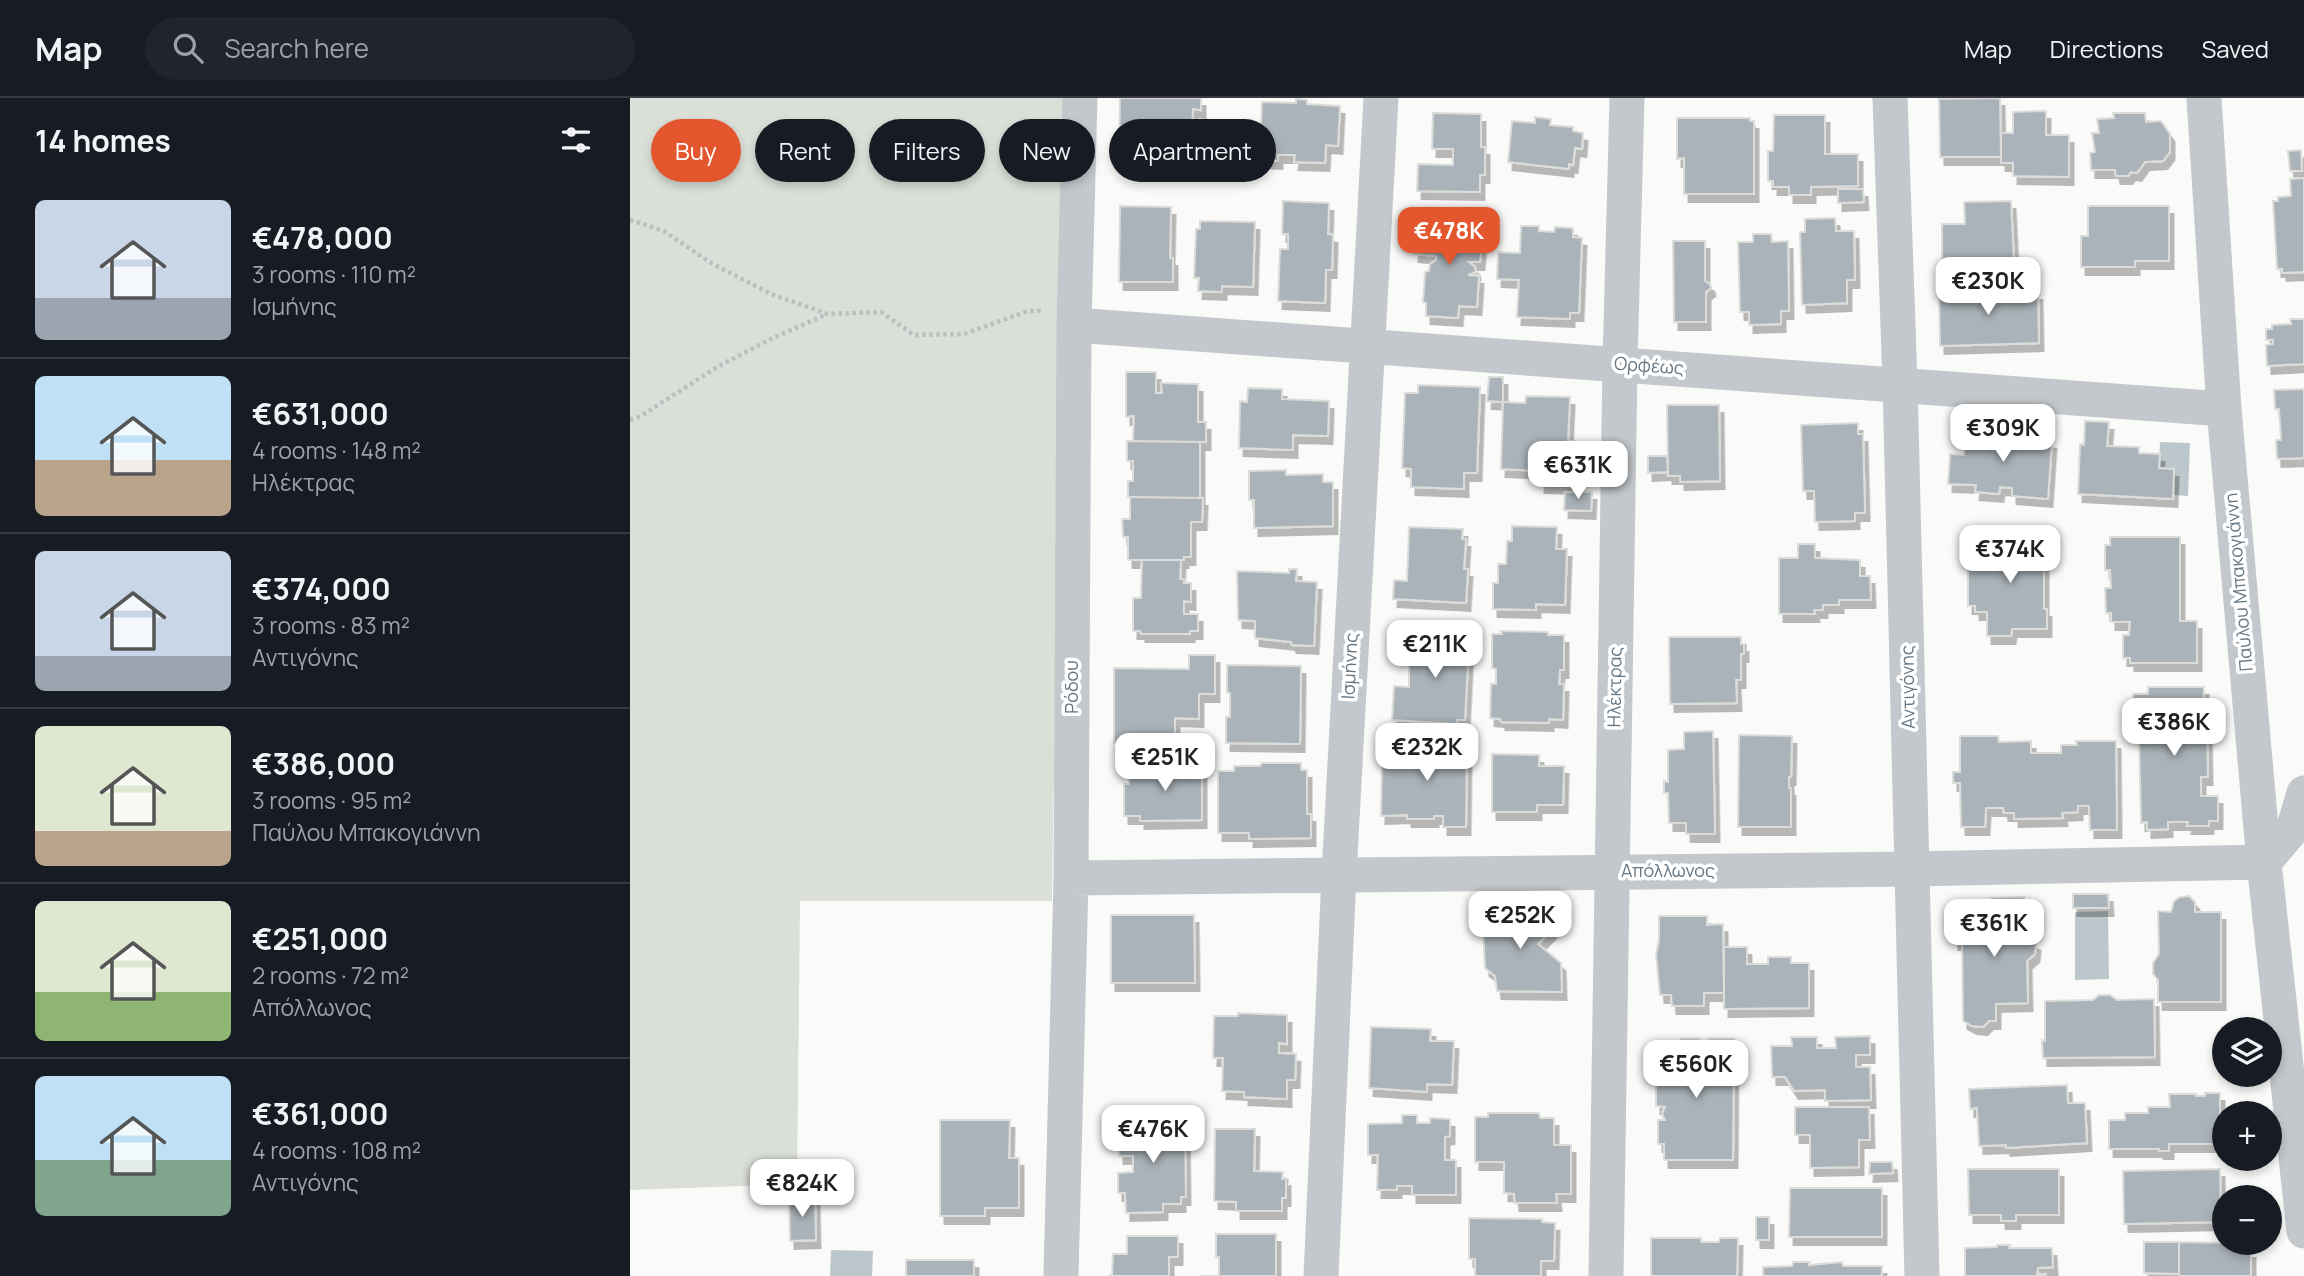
<!DOCTYPE html>
<html lang="en">
<head>
<meta charset="utf-8">
<style>
  :root { --surface:#171b24; --page:#20242c; --text:#f1f3f6; --muted:#9ea1a6; --line:#363941; --accent:#e4572e }
  body { margin:0; font-family:Manrope,sans-serif; background:var(--page); color:var(--text); height:100vh; display:flex; flex-direction:column; font-size:26px; white-space:nowrap }
  * { box-sizing:border-box; margin:0 }
  p { font-size:23px; color:var(--muted) }
  .icon { flex:none; width:38px; height:38px; fill:none; stroke:currentColor; stroke-width:2; stroke-linecap:round; stroke-linejoin:round }
  .map { position:relative; flex:1; overflow:hidden }
  .drawer { display:flex; flex-direction:column; background:var(--surface); width:630px }
  .drawer>* { flex:none }
  .guide { position:absolute; left:21px; top:21px; width:665px; height:63px; display:flex; gap:14px }
  .controls { position:absolute; left:1582px; top:919px; display:grid; gap:14px }
  .controls a { display:grid; place-items:center; width:70px; height:70px; border-radius:50%; background:var(--surface); box-shadow:0 4px 10px #0003; font-size:35px }
  .price { position:absolute; translate:-50% -60px; padding:0 16px; border-radius:14px; background:#fff; color:#222; font-size:23px; line-height:46px; filter:drop-shadow(0 2px 4px #0008) }
  .price::after { content:''; position:absolute; left:50%; top:42px; width:21px; height:16px; margin-left:-10px; background:inherit; clip-path:polygon(0 0,100% 0,50% 100%) }
  .price.on { background:var(--accent); color:#fff }
  ul { padding:0; list-style:none }
  li { display:flex; align-items:center; gap:21px; height:175px; padding:0 35px }
  li+li { border-top:2px solid var(--line) }
  li span { display:grid; place-items:center; flex:none; width:196px; height:140px; border-radius:10px; color:#555 }
  li>.icon { margin-inline-start:auto }
  span .icon { width:84px; height:84px; fill:#fffc; stroke-width:1 }
  li b { font-size:30px }
  h2 { display:flex; justify-content:space-between; align-items:center; height:84px; padding:0 35px; font-size:30px }
  .chip { padding:0 24px; border-radius:32px; background:var(--surface); box-shadow:0 4px 10px #0003; font-size:24px; line-height:63px }
  .chip.on { background:var(--accent); color:#fff }
  header { display:flex; align-items:center; gap:42px; box-sizing:border-box; height:98px; padding:0 35px; background:var(--surface); border-bottom:2px solid var(--line) }
  header strong { font-size:33px }
  nav { display:flex; gap:38px; margin-inline-start:auto; font-size:24px }
  .search { width:490px; height:63px; background:var(--page); display:flex; align-items:center; gap:18px; box-sizing:border-box; padding:0 24px; border-radius:38px; color:var(--muted); font-size:26px }
  main { display:flex; flex:1; min-height:0 }
  .map>svg:first-child { display:block }
</style>
</head>
<body>
<header>
<strong>Map</strong>
<div class="search"><svg class="icon" aria-label="search" viewBox="0 0 24 24"><circle cx="10" cy="10" r="6"/><path d="M15 15l6 6"/></svg>Search here</div>
<nav><a>Map</a><a>Directions</a><a>Saved</a></nav>
</header>
<main>
<section class="drawer">
<h2>14 homes<svg class="icon" aria-label="filters" viewBox="0 0 24 24"><path d="M4 7h16M4 17h16"/><circle cx="9" cy="7" r="2"/><circle cx="15" cy="17" r="2"/></svg></h2>
<ul>
<li><span style="background:linear-gradient(#c9d6e8 70%,#9aa5b1 0)"><svg class="icon" aria-label="home" viewBox="0 0 24 24"><path d="M3 11l9-7 9 7M6 9v11h12V9"/></svg></span><div><b>€478,000</b><p>3 rooms · 110 m²</p><p>Ισμήνης</p></div></li>
<li><span style="background:linear-gradient(#bfe0f5 60%,#b9a48a 0)"><svg class="icon" aria-label="home" viewBox="0 0 24 24"><path d="M3 11l9-7 9 7M6 9v11h12V9"/></svg></span><div><b>€631,000</b><p>4 rooms · 148 m²</p><p>Ηλέκτρας</p></div></li>
<li><span style="background:linear-gradient(#c9d6e8 75%,#9aa5b1 0)"><svg class="icon" aria-label="home" viewBox="0 0 24 24"><path d="M3 11l9-7 9 7M6 9v11h12V9"/></svg></span><div><b>€374,000</b><p>3 rooms · 83 m²</p><p>Αντιγόνης</p></div></li>
<li><span style="background:linear-gradient(#dfe7d0 75%,#b9a48a 0)"><svg class="icon" aria-label="home" viewBox="0 0 24 24"><path d="M3 11l9-7 9 7M6 9v11h12V9"/></svg></span><div><b>€386,000</b><p>3 rooms · 95 m²</p><p>Παύλου Μπακογιάννη</p></div></li>
<li><span style="background:linear-gradient(#dfe7d0 65%,#8fb573 0)"><svg class="icon" aria-label="home" viewBox="0 0 24 24"><path d="M3 11l9-7 9 7M6 9v11h12V9"/></svg></span><div><b>€251,000</b><p>2 rooms · 72 m²</p><p>Απόλλωνος</p></div></li>
<li><span style="background:linear-gradient(#bfe0f5 60%,#7fa58c 0)"><svg class="icon" aria-label="home" viewBox="0 0 24 24"><path d="M3 11l9-7 9 7M6 9v11h12V9"/></svg></span><div><b>€361,000</b><p>4 rooms · 108 m²</p><p>Αντιγόνης</p></div></li>
</ul>
</section>
<div class="map">
<svg width="1674" height="1178" viewBox="0 0 1674 1178">
  <defs>
    <filter id="shadow"><feDropShadow dx="4.5" dy="8" stdDeviation="0" flood-color="#0004"/></filter>
  </defs>
  <rect width="100%" height="100%" fill="#fafaf8"/>
  <!-- green -->
  <path fill="#dadfd7" d="M0 0H434L422 803H170L167 1086 0 1092Z"/>
  <!-- water -->
  <path fill="#bbc7cb" d="M1530 344 1560 345 1558 398 1543 397 1544 371 1529 370Z
    M1478 813 1479 881 1445 882V814Z
    M201 1152 243 1153 242 1178H200Z"/>
  <!-- building -->
  <path fill="#aab3b9" stroke="#dcdcda" stroke-width="2" filter="url(#shadow)" d="M490 0H571V12L563 11 562 34H571L570 57 489 55Z
    M1370 0 1371 59H1310L1309 1Z
    M666 1 677 2V6L710 8 708 48 696 47 695 65 664 64 665 57H648V63L613 61 615 26 631 27 632 4 666 5Z
    M1416 13V37H1439V79L1383 78V65H1371V35H1383V14Z
    M803 15 851 16V49H855V77H850V94L787 93 788 66 823 67V51H802Z
    M1483 15H1515L1516 24 1531 23 1540 36V54L1533 63 1515 64 1507 75 1501 74 1498 78H1486L1485 72H1461L1460 55 1465 54 1462 35H1469L1467 21 1484 20Z
    M1144 17H1195V56H1228V88L1181 89V97H1159V89H1143V83H1138V53H1143Z
    M905 19 921 21 920 27 943 29V33L953 35 952 51 945 50 943 67 939 66V71L878 64 882 23 905 25Z
    M1047 20H1120V23H1124V96H1054V60L1047 61Z
    M1671 52 1672 73H1660L1658 53Z
    M1674 80V174L1652 175V171H1647L1643 103H1648V99L1661 98 1660 81Z
    M1208 91H1233L1234 104 1208 105Z
    M653 103 699 105 698 136 703 137 702 172H696L695 205 648 203 650 151H658V136H652Z
    M1381 103 1384 164 1312 165V126H1335L1334 104Z
    M490 108 541 109 540 160H543V184H489Z
    M1458 108H1539V163H1505V169H1451V138H1458Z
    M1205 120 1206 133H1224L1225 182H1217V205L1172 207 1170 134H1175V121Z
    M570 123 625 124 623 189 592 188V194L568 193 569 180H564L566 131H570Z
    M786 125 853 130 850 164H839L845 169 846 174 838 177 849 178 847 209 829 208 828 220 796 218V205L793 204 795 174 799 173 800 166 806 162V158L784 156Z
    M891 128H909V133L924 134 925 129 943 130V139L952 140 949 215H940V221L887 219 889 182 867 181 868 154 890 155Z
    M1123 136H1141L1142 144 1158 143 1159 213H1151V226L1119 227V214H1110L1108 144H1123Z
    M1043 143H1075V183L1080 186 1081 190 1076 194V224H1044Z
    M1363 188V195L1408 194 1409 245 1310 248 1309 192Z
    M1660 221H1674V266L1637 268 1636 247 1643 246V242H1636V231H1642V227L1661 226Z
    M496 274H526V295H532L531 285 568 286V324H576V344L503 343 504 318 496 319Z
    M859 279H873V304L857 303Z
    M788 287 850 289 847 375H834V391L781 389V371L772 370 775 295H788Z
    M618 290 652 291V301L699 303 698 338 663 337V352L609 350 610 303 617 304Z
    M1674 291V360L1647 361 1646 342H1651L1649 311H1645L1644 292Z
    M896 298 940 299 938 343H945L944 388 910 387 911 373 871 371 873 304 895 305Z
    M1037 307H1089L1090 383 1050 384V378H1038Z
    M1455 323 1479 324 1477 348 1509 349V355L1530 356 1529 370 1544 371 1543 401 1448 396 1450 346 1454 347Z
    M1228 325V336H1233L1235 415H1225V423L1185 424 1184 393H1173L1171 327Z
    M1336 330 1387 334V340L1422 343 1418 401 1382 398V390L1370 389 1369 396 1345 394 1346 387 1318 386 1320 356 1334 357Z
    M497 343 570 344V400L498 399V383H503V363H497Z
    M1018 358H1037L1038 374 1018 375Z
    M656 372V377L693 376V384H703V428L624 430V402H619V373Z
    M935 394H962L961 413 934 412Z
    M500 399 573 400 572 424H561V459H554V462H498V439H493L492 421H500Z
    M882 428 927 429 926 451H937L935 507 906 506V512L863 511V485H868V466H876L877 443H882Z
    M779 429 833 431 832 441H836L834 471H838L836 505 763 501 764 482 777 483Z
    M1360 435H1385V443H1416V463H1414V511H1417V531H1382L1381 538H1357V514H1345V508H1338V468H1345V461H1357V443H1360Z
    M1480 439H1550V523H1567V565H1500V560H1493V537H1499L1500 524H1481V515H1476L1475 490H1481L1480 472H1475V447H1480Z
    M1168 446H1185V460L1230 462V478H1240L1241 502H1209V507H1193V512H1184L1185 516H1149V460H1168Z
    M512 462H551L550 481H554V485H561V504L554 503V516H568V533H560V536H511L510 533H503V500H511Z
    M659 471H667L666 483 687 484 684 548 662 547 661 544 625 540V523L608 522 607 473 659 475Z
    M796 529 835 531 833 545 839 546 835 622H827V626L762 622 764 588 779 589V546H789V543H796Z
    M871 533 918 534V537H934V572H930L929 586H934L933 622 919 621V625L871 624 870 621 860 620 861 586H866V571L862 570V536H872Z
    M1039 539H1111V546H1114V556H1111V582H1106L1107 605 1040 606Z
    M559 557H585V596H569V621L545 620V646L484 645V570L559 571Z
    M597 567 671 568 670 646 596 645V619H600V595L597 594Z
    M1518 589H1574L1572 630H1577L1578 679H1571V698H1588V723H1579V728H1557L1558 724H1538V731L1517 732V724L1511 725 1509 638H1520L1519 622H1503V596H1518Z
    M1083 633 1085 736H1056V725H1039L1038 695H1034V683L1038 684V652L1054 651V634Z
    M1109 637 1162 638 1161 679H1159V690H1161V729H1108Z
    M1330 638H1368L1369 644 1401 643V655H1431V647H1447L1446 643H1486L1487 732H1460L1459 708H1448V714L1432 715 1433 720 1384 721V715H1374L1373 710H1356L1355 729H1331L1330 685H1323V674H1330Z
    M777 645 837 646 836 729H813V718H804V721H777V717L751 718 752 663H758V657H777Z
    M862 656 909 657V668H934L933 707H907V714H862Z
    M535 665H572V722L510 723V718H494V686H499V676H509V668H528L529 673H535Z
    M632 665H671V672H677V716H681V740L619 741V735H588V673H604V668H630Z
    M1443 796H1478L1479 810H1443Z
    M1559 798 1565 804V814H1591V904H1528V882L1523 876V865L1529 856 1528 813 1541 814 1544 803 1550 799Z
    M1394 799V816H1397V840L1406 845 1405 856 1397 863 1398 905 1366 906V923H1359L1353 929 1342 928 1333 923 1332 844H1324L1323 817 1363 816 1362 800Z
    M852 812H909L924 823V830L908 846 931 865 932 894 867 893 865 878 855 870Z
    M481 817H564L565 885H481Z
    M1029 818H1077V827L1093 826 1094 895H1074V908H1042L1041 897H1030L1026 857 1029 842Z
    M1094 849H1117V866H1138V859H1161V865H1179V910L1094 911Z
    M1469 897H1480L1487 902 1524 901 1525 959 1413 960 1412 942 1415 943V903L1463 902Z
    M608 915 657 917V946L649 945V955L666 956 665 982H657V1001L614 999V994L592 993 593 960H583L584 918H608Z
    M741 929 801 931 800 943H824L822 987 797 986V994L739 990Z
    M1240 938V957H1226V969H1240L1241 1002 1195 1003V992L1164 993 1155 979H1142L1141 948H1162L1161 939H1187V950H1206L1205 939Z
    M1051 941H1069V950L1079 951V941H1104L1103 1062H1034V1046H1028V1022H1035L1032 1016 1035 1009 1026 1008V947H1051Z
    M1437 987 1438 1005H1455L1457 1045 1376 1050V1047L1349 1048 1347 1010 1340 1011 1339 991Z
    M1575 995H1590V1046H1539V1053H1529V1051H1479V1022H1495V1015H1518V1009H1540L1539 996H1566V998H1575Z
    M1165 1009H1239L1240 1042H1229V1069L1180 1070V1037H1165Z
    M858 1015H909L910 1020H924V1047H941V1096H926L927 1105H885L884 1096 874 1095V1064H845V1019H858Z
    M772 1017H787V1025H800V1020L820 1021V1038L815 1039V1062H826V1097H782V1088H767V1092H747L748 1057H738V1026L772 1025Z
    M497 1020H537L536 1029H552V1035H555L556 1099H551V1106H533V1114L496 1115 495 1095H488V1075L503 1074V1058H489L488 1039 497 1038Z
    M310 1022H380L379 1060H389V1110H355V1118H310Z
    M585 1031H625L624 1073 653 1074 652 1081 656 1080V1100H652V1113H606V1104L584 1103Z
    M1240 1064H1262L1263 1075 1239 1076Z
    M1338 1071H1429V1117H1386V1123H1371V1117H1339Z
    M1590 1071 1591 1124 1494 1126 1493 1073Z
    M1160 1090H1252V1139H1159Z
    M159 1100H185L186 1142 160 1143Z
    M1126 1119H1139V1142H1126Z
    M839 1120 912 1121V1124L925 1125 924 1163H911V1178H845V1161H839Z
    M586 1136H646V1178H570H589V1159H586Z
    M497 1138H548V1159H539V1178H478L482 1177 483 1156H497Z
    M1021 1140H1071V1144H1089L1090 1140H1108L1107 1178H1021Z
    M1514 1144H1549V1176L1514 1175Z
    M1549 1144 1612 1145V1152H1621V1178H1549Z
    M1367 1147H1380L1379 1150H1422L1423 1169 1408 1170 1407 1176H1416V1178H1335V1150L1367 1149Z
    M276 1162H344V1178H276Z
    M1163 1164H1180L1179 1167 1212 1164 1213 1168H1252V1178H1133V1169L1162 1168Z"/>
  <g fill="none" stroke-linecap="round" stroke-linejoin="round">
    <!-- path -->
    <path stroke="#bbbfc2" stroke-width="4.5" stroke-dasharray="3.5 3.5" stroke-linecap="butt" d="M0 122 34 133 81 165 141 196 198 216 251 214 284 237 334 236 398 213H413
      M0 322 11 318 87 269 141 241 197 216"/>
    <!-- minor -->
    <path stroke="#c3c8cc" stroke-width="35" d="M1260 0 1270 285 1292 1178
      M1574 0 1594 311 1634 764 1674 1133
      M444 227 1594 311
      M441 780 1282 771 1634 764 1664 729 1674 695
      M431 1178 441 780 444 227 450 0
      M691 1178 709 777 751 0
      M976 1178 990 266 997 0"/>
  </g>
  <g text-anchor="middle" stroke-width="7" stroke-linejoin="round" paint-order="stroke">
    <!-- street labels -->
    <g font-size="18" fill="#657683" stroke="#fff">
      <text transform="translate(1019 268) rotate(4)" y="6">Ορφέως</text>
      <text transform="translate(1609 484) rotate(-95)" y="6">Παύλου Μπακογιάννη</text>
      <text transform="translate(720 568) rotate(-87)" y="6">Ισμήνης</text>
      <text transform="translate(442 589) rotate(-90)" y="6">Ρόδου</text>
      <text transform="translate(985 589) rotate(-89)" y="6">Ηλέκτρας</text>
      <text transform="translate(1278 589) rotate(-91)" y="6">Αντιγόνης</text>
      <text x="1038" y="779">Απόλλωνος</text>
    </g>
  </g>
</svg>
<div class="controls">
<a><svg class="icon" aria-label="layers" viewBox="0 0 24 24"><path d="M12 4l9 5-9 5-9-5zM3 14l9 5 9-5"/></svg></a>
<a>+</a>
<a>−</a>
</div>
<b class="price on" style="left:819px;top:169px">€478K</b>
<b class="price" style="left:1358px;top:219px">€230K</b>
<b class="price" style="left:1373px;top:366px">€309K</b>
<b class="price" style="left:948px;top:403px">€631K</b>
<b class="price" style="left:1380px;top:487px">€374K</b>
<b class="price" style="left:805px;top:582px">€211K</b>
<b class="price" style="left:1544px;top:660px">€386K</b>
<b class="price" style="left:797px;top:685px">€232K</b>
<b class="price" style="left:535px;top:695px">€251K</b>
<b class="price" style="left:890px;top:853px">€252K</b>
<b class="price" style="left:1364px;top:861px">€361K</b>
<b class="price" style="left:1066px;top:1002px">€560K</b>
<b class="price" style="left:523px;top:1067px">€476K</b>
<b class="price" style="left:172px;top:1121px">€824K</b>
<div class="guide">
<a class="chip on">Buy</a>
<a class="chip">Rent</a>
<a class="chip">Filters</a>
<a class="chip">New</a>
<a class="chip">Apartment</a>
</div>
</div>
</main>
</body>
</html>
